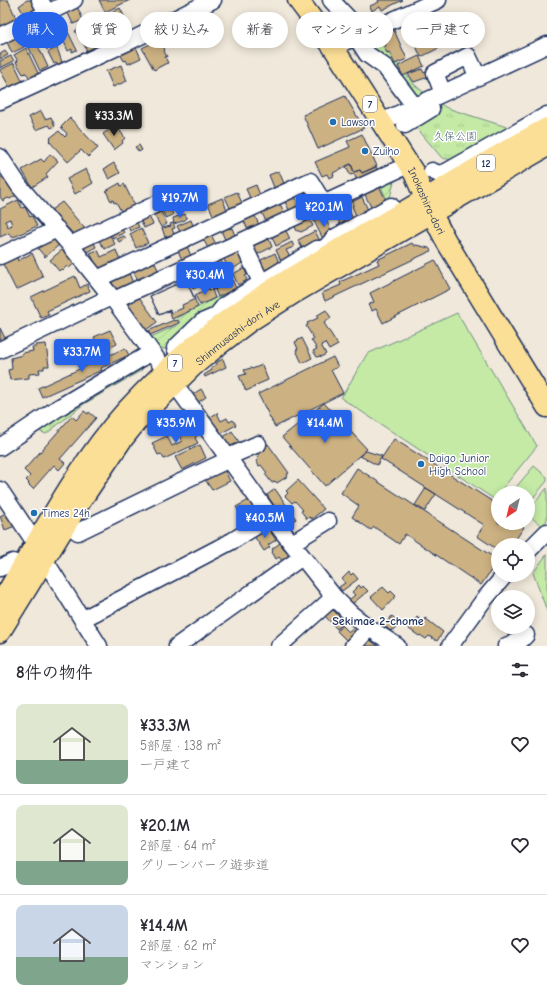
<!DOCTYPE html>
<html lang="ja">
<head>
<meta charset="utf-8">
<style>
  :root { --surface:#fff; --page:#f2f2f3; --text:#2b2b33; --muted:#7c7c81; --line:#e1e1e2; --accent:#2563eb }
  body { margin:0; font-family:"Comic Neue","Klee One",sans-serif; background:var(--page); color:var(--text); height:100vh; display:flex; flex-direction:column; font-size:15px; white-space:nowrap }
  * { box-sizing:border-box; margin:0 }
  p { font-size:13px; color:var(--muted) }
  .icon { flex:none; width:22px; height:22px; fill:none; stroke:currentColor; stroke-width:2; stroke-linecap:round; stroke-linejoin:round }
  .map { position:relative; height:646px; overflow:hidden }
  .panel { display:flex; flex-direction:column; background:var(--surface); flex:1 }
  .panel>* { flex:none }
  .hud { position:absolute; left:12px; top:12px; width:523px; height:36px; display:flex; gap:8px }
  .needle { width:26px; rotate:215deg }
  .buttons { position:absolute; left:491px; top:486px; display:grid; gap:8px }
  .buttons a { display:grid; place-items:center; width:44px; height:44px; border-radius:50%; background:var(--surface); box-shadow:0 2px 10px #0003; font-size:20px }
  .price { position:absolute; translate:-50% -34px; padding:0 9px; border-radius:4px; background:var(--accent); color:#fff; font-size:13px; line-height:26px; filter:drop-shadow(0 1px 2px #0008) }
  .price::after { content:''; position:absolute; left:50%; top:24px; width:12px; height:9px; margin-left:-6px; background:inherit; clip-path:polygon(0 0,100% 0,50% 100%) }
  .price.selected { background:#222; color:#fff }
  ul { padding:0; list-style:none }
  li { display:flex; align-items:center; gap:12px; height:100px; padding:0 16px }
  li+li { border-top:1px solid var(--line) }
  li span { display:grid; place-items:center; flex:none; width:112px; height:80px; border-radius:8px; color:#555 }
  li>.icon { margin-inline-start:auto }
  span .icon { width:48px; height:48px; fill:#fffc; stroke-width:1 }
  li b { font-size:17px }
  h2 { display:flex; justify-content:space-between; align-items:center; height:48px; padding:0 16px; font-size:17px }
  .chip { padding:0 14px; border-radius:18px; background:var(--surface); box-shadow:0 2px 10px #0003; font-size:14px; line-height:36px }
  .chip.selected { background:var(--accent); color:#fff }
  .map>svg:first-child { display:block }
</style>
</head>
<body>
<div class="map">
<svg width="547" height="646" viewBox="0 0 547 646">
  <defs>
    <pattern id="grass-tufts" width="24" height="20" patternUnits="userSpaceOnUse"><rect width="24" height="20" fill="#c4eaa5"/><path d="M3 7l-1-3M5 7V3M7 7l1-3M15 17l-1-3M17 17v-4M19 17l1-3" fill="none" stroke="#a8c990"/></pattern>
    <pattern id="garden-furrows" width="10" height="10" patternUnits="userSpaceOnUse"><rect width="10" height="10" fill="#c4eaa5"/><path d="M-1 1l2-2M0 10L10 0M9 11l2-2" fill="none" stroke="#a8c990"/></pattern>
  </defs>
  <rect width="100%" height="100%" fill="#f0e8da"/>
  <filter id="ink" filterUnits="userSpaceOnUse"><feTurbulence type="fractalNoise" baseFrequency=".025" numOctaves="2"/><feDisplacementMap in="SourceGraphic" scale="8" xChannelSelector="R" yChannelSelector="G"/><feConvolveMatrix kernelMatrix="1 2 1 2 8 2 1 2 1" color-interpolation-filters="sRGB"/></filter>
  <g filter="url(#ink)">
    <!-- grass -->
    <path fill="url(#grass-tufts)" stroke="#708c82" d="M322 0H344L364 31 374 35 415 85 433 100 447 108 513 129 459 161 442 158 415 126 388 84 364 56Z
      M135 357 142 370 84 404 46 434 32 428Z"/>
    <!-- garden -->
    <path fill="url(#garden-furrows)" stroke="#708c82" d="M395 177 389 202 390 205 333 236 325 245 315 248 266 278 263 271 333 234 341 227 388 203 380 184Z
      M254 278 166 349H155L148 338 178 325 180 323 177 318Z"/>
    <!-- pitch -->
    <path fill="#c4eaa5" stroke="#708c82" d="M457 313 537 446 494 499 341 398 367 354Z
      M534 466 547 477V481L528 504V493H511Z
      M547 488V520L542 526 528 515V511Z
      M547 554V611L533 573Z"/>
    <!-- building -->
    <path fill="#ccb182" stroke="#1b2f5e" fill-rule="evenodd" d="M0 0H8L17 20 2 27 0 23Z
      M27 0H32L37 10 25 16 19 6Z
      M99 0H130L105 12Z
      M378 0H403L382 10 380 6 372 11 370 6 379 2Z
      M76 4 83 20 73 24 66 9Z
      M120 8 131 30 121 34 119 31 117 32 115 28 113 29 111 23 113 22 109 14Z
      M424 12 441 47 421 57 404 21Z
      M55 17 62 29 54 32 49 20Z
      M102 20 106 29 109 28 114 37 101 44 92 25Z
      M47 21 52 33 38 39 33 28Z
      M87 25 90 34 80 39 75 31Z
      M393 28 407 59 395 64 389 52 387 53 384 47 386 46 381 34Z
      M29 29 35 43 28 47 21 32Z
      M17 32 24 47 12 53 5 38Z
      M68 32 77 50 72 52V49L68 51 61 35Z
      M95 36 99 45 87 51 83 42Z
      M175 36 178 41 174 44 171 38Z
      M56 37 58 41 57 42 58 44 47 50 43 42Z
      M156 41 159 46 162 44 165 50 164 51 167 57H165L168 63 165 64 154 70 142 48Z
      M37 44 48 67 40 71 29 48Z
      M135 45 141 58 128 64 126 60 124 61 119 52Z
      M26 48 38 73 37 75 30 78 26 73 23 74 16 62 18 61 14 55Z
      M57 48 62 62 58 65 56 63 54 64 48 52Z
      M5 51 8 55 0 59V54Z
      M11 56 14 61 0 68V61Z
      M419 56 424 66 403 76 398 66Z
      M14 63 24 84 10 88 0 70Z
      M121 65 127 81 113 87 106 71Z
      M422 69 424 73 426 72 428 77 414 82 408 74Z
      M345 96 364 128 318 149 303 115Z
      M41 111 45 119 51 117 55 126 51 128 49 125 36 130 29 117Z
      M70 118 98 148 88 157 81 150 68 162 49 141 51 139 50 138 59 131 65 137 67 134 61 127Z
      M116 125 125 138 122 141 123 143 114 150 103 134Z
      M362 134 377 166 362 173 360 170 354 172 351 164 333 173 334 176 329 178 327 174 322 176 315 162 350 147 347 141Z
      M139 145 142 150 139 152 135 147Z
      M50 154 58 161 46 174 48 177 32 187 22 170 41 159 44 162Z
      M114 163 120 173 109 179 104 169Z
      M351 164 354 172 360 170 362 173 376 167 378 171 358 182 354 174 350 175 346 166Z
      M86 169 93 183 75 194 67 179Z
      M279 171 285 186 275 190 269 175Z
      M5 175 17 195 10 199 8 198 3 201 0 197V178Z
      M120 183 121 186 124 184 136 208 126 211 125 209 121 211 116 202 114 203 113 200 111 201 106 191Z
      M256 185 260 195 251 200 246 189Z
      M379 186 387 202 372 209 364 193Z
      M307 189 313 201 303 206 298 193Z
      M237 192 243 205 234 210 233 207 230 208 225 197Z
      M295 196 300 207 290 212 283 198Z
      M362 197 369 212 357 218 352 206H353L352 202Z
      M222 198 228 212 215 219 208 204Z
      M18 200 22 208 25 207 30 217 32 216 37 226 16 236 11 237 9 233 0 237V209ZM10 219 12 225 8 227 5 221Z
      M62 202 86 230 77 238 51 210Z
      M279 202 284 212 286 211 288 214 267 224 260 208Z
      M345 202 354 221 341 227 338 219H335L333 214 336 213 333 206Z
      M169 204 173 215 166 218 159 205Z
      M157 209 161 212 167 224 161 227 154 215 159 213Z
      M250 213 252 217 255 216 260 227 249 232 244 221 246 220 244 216Z
      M185 214 187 218 185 220 174 224 173 218Z
      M148 215 153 224 144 228 140 219Z
      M324 216 333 234 323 239 314 221Z
      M309 218 313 226 301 232 299 231H297L294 225Z
      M135 219 139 227 130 231 127 223Z
      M191 220 194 228 181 234 177 226Z
      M173 223 175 228 172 229 174 234 165 237 162 228 171 226 170 224Z
      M120 225 124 233 113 238 109 230Z
      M227 225 229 229 232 228 236 238 226 242 220 228Z
      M141 228 148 243 136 248 130 234Z
      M285 229 290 239 276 246 271 235Z
      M315 231 320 241 302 248 298 240Z
      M108 232 115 244 105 249 97 238Z
      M210 233 217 246 209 250 202 237Z
      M124 236 126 238 119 242 117 239Z
      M52 237 59 245 45 257 35 245Z
      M92 239 96 247 85 253 81 244Z
      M269 239 272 247 256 255 252 246Z
      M292 242 294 247 286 250 290 257 281 261 276 250Z
      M412 243 414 246 416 245 429 248 431 251 325 301 322 293 341 285 340 282 379 264 377 260Z
      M186 244 191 256 182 260 177 248Z
      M63 249 75 263 69 268 67 266 63 270 61 269 59 271 50 260Z
      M98 250 101 257 116 250 120 261 99 270 90 253Z
      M238 250 245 261 230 271 223 258Z
      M32 253 43 277 16 290 3 264 17 257 18 261Z
      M275 253 279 263 263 271 259 261Z
      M220 259 228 273 215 279 208 265Z
      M435 260 450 289 383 323 376 309 372 311 368 305 374 302 370 293Z
      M154 261 159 272 139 282 133 271Z
      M244 268 247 275 245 276 247 280 238 285 233 274Z
      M200 270 206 283 193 289 187 276Z
      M128 271 133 283 116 291 110 279Z
      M75 276 80 288 87 284 90 291 47 311 49 315 41 318 31 297Z
      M231 277 236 288 218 297 213 285Z
      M186 280 198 307 172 319 169 311 159 315 150 296Z
      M186 280 195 299 182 305 183 308 171 313 170 310 159 315 150 296Z
      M211 287 215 298 200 305 195 295Z
      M139 297 157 322 146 330 127 306Z
      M326 310 331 318 324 323 338 345 329 350 325 343 321 345 326 354 321 357 320 356 317 357 313 351 317 349 311 340 314 339 306 326 308 325 307 323 318 318 316 316Z
      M174 320 175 321 177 320 179 323 150 335 148 331Z
      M0 328 6 340 0 343Z
      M110 330 117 344 101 352 94 337Z
      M302 338 312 358 302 363 296 350 298 349 295 342Z
      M46 344 49 366H44V369H39L40 373 29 374V378L10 380 8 370 12 369 11 358 22 355V353L33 351 32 347H37L36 345Z
      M125 348 129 355 101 368 102 370 42 397 38 388Z
      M333 357 338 367 331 370 343 393 275 427 258 394Z
      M223 359 226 367 205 377 204 375 212 370 211 368 217 364V362Z
      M262 365 268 380 254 386 255 387 246 391 239 376 246 374 244 370 251 368 252 369Z
      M201 389 206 397 197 403 192 395Z
      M324 403 367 449 325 486 282 437Z
      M84 411 88 414 89 412 96 418 60 459 65 463 59 470 54 465 33 489 28 484 29 483 26 480 30 476 24 470 72 416 76 420Z
      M187 413 190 419 177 426 174 420Z
      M217 413 221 421 227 418 229 422 233 420 236 425 218 435 209 418Z
      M190 427 197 436 195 438 198 443 164 459 161 454 158 455 152 443 167 436 172 446 182 441 178 433Z
      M232 431 239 442 230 448 222 438Z
      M394 439 498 505V523H518L524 527 512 545H498V550L477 536 484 525 381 459Z
      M266 444 267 445 268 444 289 473 287 474 288 476 277 483 275 481 272 483 265 474 267 473 261 465 259 466 256 461 258 459 257 457 259 456 256 451Z
      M200 445 206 458 182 470 175 457Z
      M366 451 382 456 377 465 360 456Z
      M357 468 498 560 481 585 405 534 399 544 374 527 371 530 352 517 359 506 341 493Z
      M224 469 230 481 212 490 204 478Z
      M298 480 324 509 312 519 309 517 307 519 301 511 303 510 295 501 292 503 285 496 288 493 286 491Z
      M426 488 436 494 425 511 415 505Z
      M275 489 296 519 287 525 267 495Z
      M249 500 258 516 245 523 236 507Z
      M8 512 15 526 5 530 0 516Z
      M268 528 276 540 268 545 270 547 264 551 254 536Z
      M280 543 290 558 283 562 279 557 276 559 272 552 273 551 272 549Z
      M349 572 351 575 353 573 358 579 342 591 339 587 345 583 342 579Z
      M359 585 361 588 363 586 368 591 352 604 349 600 355 595 352 592Z
      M383 587 389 593 391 591 396 596 383 610 371 597Z
      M330 610H333L344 621 337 629 324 615Z
      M392 616 400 623 394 630 392 629 391 631 384 626Z
      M417 617 423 622 425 618 443 632 437 641 429 636 426 639 420 635 419 636 409 629Z
      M342 625 349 632 355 627 360 632 349 643 337 631Z
      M370 640 378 646H366Z"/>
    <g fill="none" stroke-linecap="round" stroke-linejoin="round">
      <defs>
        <path id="minor" d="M40 0 47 13
          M331 0 363 34
          M0 36 74 0
          M356 37 367 54 385 67 421 115
          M333 47 438 0
          M443 93 435 73 468 56 478 77
          M0 101 128 42 213 0
          M381 122 547 45
          M405 125 431 109
          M0 157 20 187 70 245 114 300 271 517 334 597 350 613 369 628 397 646
          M432 171 439 174 446 172 547 115
          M242 242 262 284
          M70 245 167 199
          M0 256 57 229
          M202 260 212 281
          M97 279 310 181 324 204
          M114 300 408 165
          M175 348 202 322 216 316 225 305 317 249H322L327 246 334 238 391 206
          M0 350 111 297
          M0 447 58 408 147 355
          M228 457 258 444
          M0 490 36 544
          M74 529 78 532 189 478 230 459
          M292 543 328 521
          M528 551 547 532
          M44 559 99 646
          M0 568 13 562
          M83 619 232 541 271 517
          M177 646 302 557
          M279 646 334 597
          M353 646 369 628
          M450 646 483 601 505 575
          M506 646 521 640 526 635"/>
        <g id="major">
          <path id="s1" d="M298 0 333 47 414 173 432 214 446 241 547 407"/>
          <path d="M0 604C40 539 75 468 126 411 167 366 216 325 268 292 312 264 358 238 403 212 451 184 498 154 547 128"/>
          <path id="s2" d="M0 632 78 505 121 441 137 421 192 367 221 343 250 321 294 293 547 146"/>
        </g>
      </defs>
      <!-- minor casing -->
      <use href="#minor" stroke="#1b2f5e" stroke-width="19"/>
      <!-- major casing -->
      <use href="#major" stroke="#1b2f5e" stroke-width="23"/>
      <!-- minor -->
      <use href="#minor" stroke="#fff" stroke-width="16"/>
      <!-- major -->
      <use href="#major" stroke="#fbdf96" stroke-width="20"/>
    </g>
  </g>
  <!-- markers -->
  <g fill="#1f6fb2" stroke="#fff" stroke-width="1.5">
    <circle cx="333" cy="122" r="4"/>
    <circle cx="365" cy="151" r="4"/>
    <circle cx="421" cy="464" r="4"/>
    <circle cx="34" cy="513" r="4"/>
  </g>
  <g text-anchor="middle" stroke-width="3" stroke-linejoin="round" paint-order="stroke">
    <!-- shield labels -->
    <g fill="#fff" stroke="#5f6d8e" stroke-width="1">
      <rect x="363" y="96" width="14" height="16" rx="3"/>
      <rect x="477" y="155" width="18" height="16" rx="3"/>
      <rect x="168" y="355" width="14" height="16" rx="3"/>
    </g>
    <g font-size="10" font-weight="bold" fill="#1b2f5e">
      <text x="370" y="108">7</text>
      <text x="486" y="167">12</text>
      <text x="175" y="367">7</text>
    </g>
    <!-- poi labels -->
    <g font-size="11" fill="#1b2f5e" stroke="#fff" text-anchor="start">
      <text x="341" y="126">Lawson</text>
      <text x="373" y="155">Zuiho</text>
      <text x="429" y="462">Daigo Junior<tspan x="429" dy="13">High School</tspan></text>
      <text x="42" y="517">Times 24h</text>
    </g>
    <!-- park labels -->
    <g font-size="11" fill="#455e70" stroke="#fff">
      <text x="455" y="140">久保公園</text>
    </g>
    <!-- street labels -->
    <g font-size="11" fill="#1b2f5e" stroke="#fff">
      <text dy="4" stroke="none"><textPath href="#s1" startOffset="239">Inokashira-dori</textPath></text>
      <text dy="4" stroke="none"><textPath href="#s2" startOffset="386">Shinmusashi-dori Ave</textPath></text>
    </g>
    <!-- neighbourhood labels -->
    <g font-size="12" font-weight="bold" fill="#1b2f5e" stroke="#fff">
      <text x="378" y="625">Sekimae 2-chome</text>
    </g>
  </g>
</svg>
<div class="buttons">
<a><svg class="needle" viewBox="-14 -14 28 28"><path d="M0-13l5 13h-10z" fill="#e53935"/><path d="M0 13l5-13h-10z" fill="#7c7c81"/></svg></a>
<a><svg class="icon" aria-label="locate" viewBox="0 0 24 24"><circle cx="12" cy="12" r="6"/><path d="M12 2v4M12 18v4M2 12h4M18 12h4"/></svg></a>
<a><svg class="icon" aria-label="layers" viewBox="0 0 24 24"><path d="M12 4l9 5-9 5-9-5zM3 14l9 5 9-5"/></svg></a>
</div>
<b class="price selected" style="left:114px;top:137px">¥33.3M</b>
<b class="price" style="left:180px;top:219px">¥19.7M</b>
<b class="price" style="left:324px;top:228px">¥20.1M</b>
<b class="price" style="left:205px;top:296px">¥30.4M</b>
<b class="price" style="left:82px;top:373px">¥33.7M</b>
<b class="price" style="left:176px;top:444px">¥35.9M</b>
<b class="price" style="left:325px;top:444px">¥14.4M</b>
<b class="price" style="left:265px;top:539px">¥40.5M</b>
<div class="hud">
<a class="chip selected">購入</a>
<a class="chip">賃貸</a>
<a class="chip">絞り込み</a>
<a class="chip">新着</a>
<a class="chip">マンション</a>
<a class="chip">一戸建て</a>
</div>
</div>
<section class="panel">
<h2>8件の物件<svg class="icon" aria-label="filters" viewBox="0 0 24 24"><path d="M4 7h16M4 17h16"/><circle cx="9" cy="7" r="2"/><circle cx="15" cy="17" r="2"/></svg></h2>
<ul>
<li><span style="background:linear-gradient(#dfe7d0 70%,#7fa58c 0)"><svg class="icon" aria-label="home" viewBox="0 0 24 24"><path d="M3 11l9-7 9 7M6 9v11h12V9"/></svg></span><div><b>¥33.3M</b><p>5部屋 · 138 m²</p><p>一戸建て</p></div><svg class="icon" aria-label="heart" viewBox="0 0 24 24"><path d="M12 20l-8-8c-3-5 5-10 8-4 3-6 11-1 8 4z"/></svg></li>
<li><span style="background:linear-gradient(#dfe7d0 70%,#7fa58c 0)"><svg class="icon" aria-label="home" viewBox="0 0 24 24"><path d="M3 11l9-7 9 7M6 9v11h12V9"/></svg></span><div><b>¥20.1M</b><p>2部屋 · 64 m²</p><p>グリーンパーク遊歩道</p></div><svg class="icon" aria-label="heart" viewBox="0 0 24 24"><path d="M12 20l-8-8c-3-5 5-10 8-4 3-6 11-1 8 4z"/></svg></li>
<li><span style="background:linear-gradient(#c9d6e8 65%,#7fa58c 0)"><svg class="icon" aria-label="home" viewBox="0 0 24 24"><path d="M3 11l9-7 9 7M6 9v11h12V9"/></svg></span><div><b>¥14.4M</b><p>2部屋 · 62 m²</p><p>マンション</p></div><svg class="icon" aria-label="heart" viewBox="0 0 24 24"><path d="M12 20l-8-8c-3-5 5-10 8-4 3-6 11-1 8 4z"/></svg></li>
</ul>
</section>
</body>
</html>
